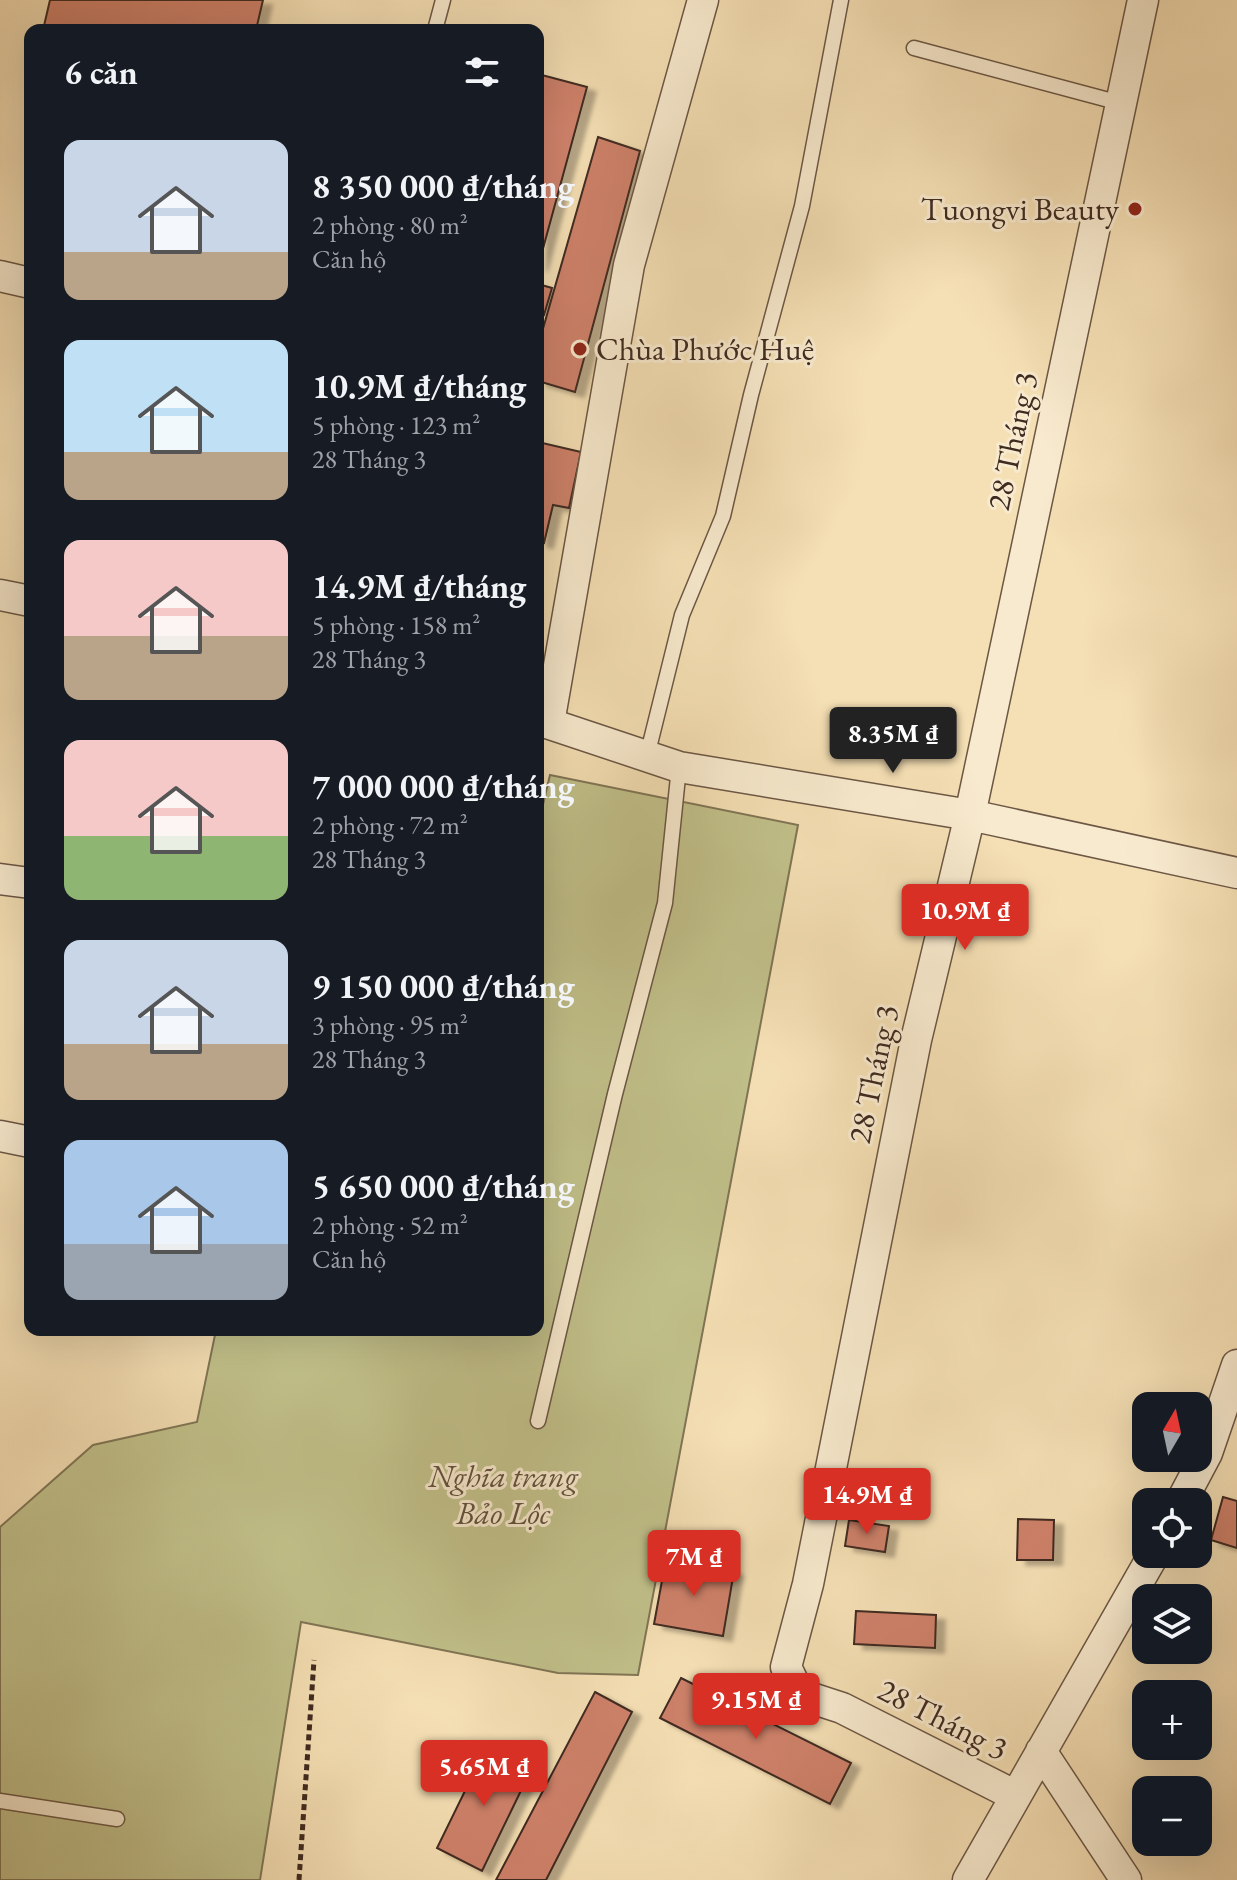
<!DOCTYPE html>
<html lang="vi">
<head>
<meta charset="utf-8">
<style>
  :root { --surface:#171b24; --page:#20242c; --text:#f1f3f6; --muted:#9ea1a6; --accent:#d93025 }
  body { margin:0; font-family:"EB Garamond",serif; background:var(--page); color:var(--text); height:100vh; display:flex; flex-direction:column; font-size:30px; white-space:nowrap }
  * { box-sizing:border-box; margin:0 }
  p { font-size:26px; color:var(--muted) }
  .icon { flex:none; width:44px; height:44px; fill:none; stroke:currentColor; stroke-width:2; stroke-linecap:round; stroke-linejoin:round }
  .map { position:relative; flex:1; overflow:hidden }
  .details { position:absolute; left:24px; top:24px; width:520px; height:1312px; display:flex; flex-direction:column; background:var(--surface); border-radius:16px; box-shadow:0 8px 32px #0002 }
  .details>* { flex:none }
  .needle { width:52px; rotate:9deg }
  .fabs { position:absolute; left:1132px; top:1392px; display:grid; gap:16px }
  .fabs a { display:grid; place-items:center; width:80px; height:80px; border-radius:16px; background:var(--surface); box-shadow:0 8px 32px #0002; font-size:40px }
  .price { position:absolute; translate:-50% -68px; padding:0 18px; border-radius:8px; background:var(--accent); color:#fff; font-size:26px; line-height:52px; filter:drop-shadow(0 2px 4px #0008) }
  .price::after { content:''; position:absolute; left:50%; top:48px; width:24px; height:18px; margin-left:-12px; background:inherit; clip-path:polygon(0 0,100% 0,50% 100%) }
  .price.on { background:#222; color:#fff }
  ul { padding:0; list-style:none }
  li { display:flex; align-items:center; gap:24px; height:200px; padding:0 40px }
  li span { display:grid; place-items:center; flex:none; width:224px; height:160px; border-radius:16px; color:#555 }
  li>.icon { margin-inline-start:auto }
  span .icon { width:96px; height:96px; fill:#fffc; stroke-width:1 }
  li b { font-size:34px }
  h2 { display:flex; justify-content:space-between; align-items:center; height:96px; padding:0 40px; font-size:34px }
  .map>svg:first-child { display:block }
</style>
</head>
<body>
<div class="map">
<svg width="1237" height="1880" viewBox="0 0 1237 1880">
  <defs>
    <filter id="shadow"><feDropShadow dx="9" dy="5" stdDeviation="2" flood-color="#0004"/></filter>
  </defs>
  <rect width="100%" height="100%" fill="#f5dfb4"/>
  <filter id="stains"><feTurbulence type="fractalNoise" baseFrequency=".0025" numOctaves="4"/><feColorMatrix values="0 0 0 0 .2 0 0 0 0 .09 0 0 0 0 .02 0 0 0 .5 -.17"/></filter>
  <radialGradient id="worn" r=".72"><stop offset=".6" stop-color="#630" stop-opacity="0"/><stop offset="1" stop-color="#630" stop-opacity=".3"/></radialGradient>
  <!-- green -->
  <path fill="#c1c08a" stroke="#807555" stroke-width="2" d="M550 775 798 825 638 1675 558 1673 301 1622 260 1880H0V1527L93 1445 197 1422 216 1330H538V826Z"/>
  <!-- building -->
  <path fill="#ce816b" stroke="#3f2a20" stroke-width="2" filter="url(#shadow)" d="M50 0H263L256 30H43Z
    M538 74 587 87 538 267Z
    M598 137 640 151 575 392 538 381V346Z
    M538 284 552 288 544 315 538 313Z
    M538 442 581 452 569 508 553 505 544 543 538 542Z
    M1223 1497 1237 1501V1548L1211 1540Z
    M1018 1519 1054 1520 1053 1560H1017Z
    M849 1520 889 1526 885 1552 845 1546Z
    M666 1559 734 1571 723 1636 654 1624Z
    M856 1611 936 1615 935 1648 854 1644Z
    M681 1678 851 1763 830 1804 660 1718Z
    M595 1692 632 1712 546 1880H496Z
    M487 1746 532 1768 482 1871 437 1848Z"/>
  <g fill="none" stroke-linecap="round" stroke-linejoin="round">
    <defs>
      <path id="service" d="M435 30 443 0
        M914 48 1120 103
        M647 756 682 615 723 516 751 395 802 206 841 0
        M538 1421 615 1094 665 903 679 767
        M0 1801 117 1819"/>
      <path id="minor" d="M0 276 30 283
        M0 595 30 601
        M538 720 679 767 970 815 1237 873
        M549 723 629 265 703 0
        M0 879 30 883
        M0 1136 30 1142
        M1181 1502 1207 1453 1237 1365
        M1041 1751 1126 1880
        M1014 1795 842 1708 799 1694 786 1667 808 1584 916 1040 970 815 1143 0
        M968 1880 1154 1554"/>
    </defs>
    <!-- service casing -->
    <use href="#service" stroke="#6c5745" stroke-width="17"/>
    <!-- minor casing -->
    <use href="#minor" stroke="#6c5745" stroke-width="33"/>
    <!-- path -->
    <path stroke="#3f2a20" stroke-width="5" stroke-dasharray="6 4" stroke-linecap="butt" d="M299 1880 314 1660"/>
    <!-- service -->
    <use href="#service" stroke="#f8eace" stroke-width="14"/>
    <!-- minor -->
    <use href="#minor" stroke="#f8eace" stroke-width="30"/>
  </g>
  <!-- markers -->
  <g fill="#8f2418" stroke="#f8eace" stroke-width="3">
    <circle cx="1135" cy="209" r="8"/>
    <circle cx="580" cy="349" r="8"/>
  </g>
  <g text-anchor="middle" stroke-width="6" stroke-linejoin="round" paint-order="stroke">
    <!-- poi labels -->
    <g font-size="32" fill="#3f2a20" stroke="#f8eace" text-anchor="end">
      <text x="1119" y="220">Tuongvi Beauty</text>
      <text x="596" y="360" text-anchor="start">Chùa Phước Huệ</text>
    </g>
    <!-- street labels -->
    <g font-size="32" fill="#3f2a20" stroke="#f8eace">
      <text transform="translate(1012 441) rotate(-78)" y="11">28 Tháng 3</text>
      <text transform="translate(873 1074) rotate(-78)" y="11">28 Tháng 3</text>
      <text transform="translate(943 1719) rotate(27)" y="11">28 Tháng 3</text>
    </g>
    <!-- park labels -->
    <g font-size="32" font-style="italic" fill="#60503a" stroke="#f8eace">
      <text x="503" y="1487">Nghĩa trang<tspan x="503" dy="37">Bảo Lộc</tspan></text>
    </g>
  </g>
  <rect width="100%" height="100%" filter="url(#stains)"/>
  <rect width="100%" height="100%" fill="url(#worn)"/>
</svg>
<div class="fabs">
<a><svg class="needle" viewBox="-14 -14 28 28"><path d="M0-13l5 13h-10z" fill="#e53935"/><path d="M0 13l5-13h-10z" fill="#9ea1a6"/></svg></a>
<a><svg class="icon" aria-label="locate" viewBox="0 0 24 24"><circle cx="12" cy="12" r="6"/><path d="M12 2v4M12 18v4M2 12h4M18 12h4"/></svg></a>
<a><svg class="icon" aria-label="layers" viewBox="0 0 24 24"><path d="M12 4l9 5-9 5-9-5zM3 14l9 5 9-5"/></svg></a>
<a>+</a>
<a>−</a>
</div>
<b class="price on" style="left:893px;top:775px">8.35M ₫</b>
<b class="price" style="left:965px;top:952px">10.9M ₫</b>
<b class="price" style="left:867px;top:1536px">14.9M ₫</b>
<b class="price" style="left:694px;top:1598px">7M ₫</b>
<b class="price" style="left:756px;top:1741px">9.15M ₫</b>
<b class="price" style="left:484px;top:1808px">5.65M ₫</b>
<section class="details">
<h2>6 căn<svg class="icon" aria-label="filters" viewBox="0 0 24 24"><path d="M4 7h16M4 17h16"/><circle cx="9" cy="7" r="2"/><circle cx="15" cy="17" r="2"/></svg></h2>
<ul>
<li><span style="background:linear-gradient(#c9d6e8 70%,#b9a48a 0)"><svg class="icon" aria-label="home" viewBox="0 0 24 24"><path d="M3 11l9-7 9 7M6 9v11h12V9"/></svg></span><div><b>8 350 000 ₫/tháng</b><p>2 phòng · 80 m²</p><p>Căn hộ</p></div></li>
<li><span style="background:linear-gradient(#bfe0f5 70%,#b9a48a 0)"><svg class="icon" aria-label="home" viewBox="0 0 24 24"><path d="M3 11l9-7 9 7M6 9v11h12V9"/></svg></span><div><b>10.9M ₫/tháng</b><p>5 phòng · 123 m²</p><p>28 Tháng 3</p></div></li>
<li><span style="background:linear-gradient(#f6c9c9 60%,#b9a48a 0)"><svg class="icon" aria-label="home" viewBox="0 0 24 24"><path d="M3 11l9-7 9 7M6 9v11h12V9"/></svg></span><div><b>14.9M ₫/tháng</b><p>5 phòng · 158 m²</p><p>28 Tháng 3</p></div></li>
<li><span style="background:linear-gradient(#f6c9c9 60%,#8fb573 0)"><svg class="icon" aria-label="home" viewBox="0 0 24 24"><path d="M3 11l9-7 9 7M6 9v11h12V9"/></svg></span><div><b>7 000 000 ₫/tháng</b><p>2 phòng · 72 m²</p><p>28 Tháng 3</p></div></li>
<li><span style="background:linear-gradient(#c9d6e8 65%,#b9a48a 0)"><svg class="icon" aria-label="home" viewBox="0 0 24 24"><path d="M3 11l9-7 9 7M6 9v11h12V9"/></svg></span><div><b>9 150 000 ₫/tháng</b><p>3 phòng · 95 m²</p><p>28 Tháng 3</p></div></li>
<li><span style="background:linear-gradient(#a9c7e8 65%,#9aa5b1 0)"><svg class="icon" aria-label="home" viewBox="0 0 24 24"><path d="M3 11l9-7 9 7M6 9v11h12V9"/></svg></span><div><b>5 650 000 ₫/tháng</b><p>2 phòng · 52 m²</p><p>Căn hộ</p></div></li>
</ul>
</section>
</div>
</body>
</html>
